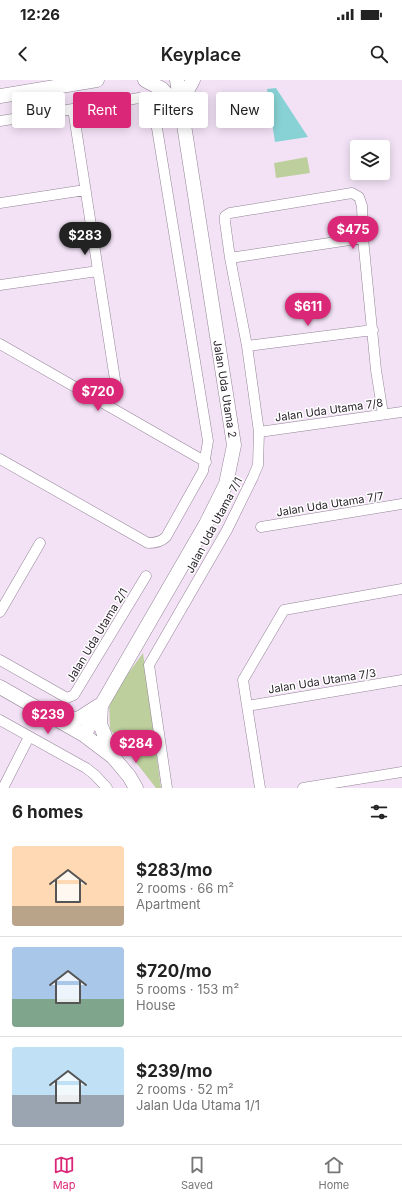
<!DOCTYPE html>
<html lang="en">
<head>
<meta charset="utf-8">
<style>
  :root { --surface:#fff; --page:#f6f6f6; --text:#222; --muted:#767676; --line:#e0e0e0; --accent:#db2777 }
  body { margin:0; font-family:Inter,sans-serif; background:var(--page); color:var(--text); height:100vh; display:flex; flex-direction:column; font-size:15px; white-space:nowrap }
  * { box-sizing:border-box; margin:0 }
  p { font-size:13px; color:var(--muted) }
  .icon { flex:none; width:22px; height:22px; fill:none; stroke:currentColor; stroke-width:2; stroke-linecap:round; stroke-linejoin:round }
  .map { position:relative; height:708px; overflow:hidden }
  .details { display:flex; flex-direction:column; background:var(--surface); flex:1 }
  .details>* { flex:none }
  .banner { position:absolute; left:12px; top:12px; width:378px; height:36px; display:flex; gap:8px }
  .tools { position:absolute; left:350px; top:60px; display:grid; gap:8px }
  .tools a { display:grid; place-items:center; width:40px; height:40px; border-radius:4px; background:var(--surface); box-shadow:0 2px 10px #0003; font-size:20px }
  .price { position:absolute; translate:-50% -34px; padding:0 9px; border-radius:14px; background:var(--accent); color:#fff; font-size:13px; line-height:26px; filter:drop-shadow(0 1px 2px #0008) }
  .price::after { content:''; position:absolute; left:50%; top:24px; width:12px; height:9px; margin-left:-6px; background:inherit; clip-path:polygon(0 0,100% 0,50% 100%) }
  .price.current { background:#222; color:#fff }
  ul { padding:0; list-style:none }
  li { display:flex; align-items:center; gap:12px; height:100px; padding:0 12px }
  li+li { border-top:1px solid var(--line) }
  li span { display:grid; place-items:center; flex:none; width:112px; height:80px; border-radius:4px; color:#555 }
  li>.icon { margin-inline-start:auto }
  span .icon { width:48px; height:48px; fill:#fffc; stroke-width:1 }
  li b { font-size:17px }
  h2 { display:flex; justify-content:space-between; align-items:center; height:48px; padding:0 12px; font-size:17px }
  .tag { padding:0 14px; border-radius:4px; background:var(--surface); box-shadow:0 2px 10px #0003; font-size:14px; line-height:36px }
  .tag.current { background:var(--accent); color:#fff }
  .status { display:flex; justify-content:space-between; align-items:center; height:28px; padding:0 20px; background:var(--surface); direction:ltr }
  .status svg { height:11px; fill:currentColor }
  header { display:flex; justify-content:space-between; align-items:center; height:52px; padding:0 12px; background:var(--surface); font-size:18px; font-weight:600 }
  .dock { display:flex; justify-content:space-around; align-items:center; height:56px; border-top:1px solid var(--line); background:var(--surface); font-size:11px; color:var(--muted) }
  .dock a { display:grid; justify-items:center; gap:2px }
  .dock .current { color:var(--accent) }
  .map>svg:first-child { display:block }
</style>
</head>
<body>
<div class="status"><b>12:26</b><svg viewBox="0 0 49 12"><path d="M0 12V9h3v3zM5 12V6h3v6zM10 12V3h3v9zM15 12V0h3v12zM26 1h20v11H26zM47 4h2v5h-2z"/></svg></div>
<header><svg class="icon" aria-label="back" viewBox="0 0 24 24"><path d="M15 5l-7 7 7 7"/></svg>Keyplace<svg class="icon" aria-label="search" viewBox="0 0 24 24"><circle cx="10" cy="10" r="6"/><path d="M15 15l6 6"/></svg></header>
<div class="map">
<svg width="402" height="708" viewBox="0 0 402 708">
  <rect width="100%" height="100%" fill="#f3e2f6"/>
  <!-- green -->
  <path fill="#bdcf9c" d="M307 77 310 93 276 98 274 83Z
    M143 573 161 708H156L110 649 109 620Z"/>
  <!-- water -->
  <path fill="#88d2d5" d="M276 8 308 57 275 62 267 9Z"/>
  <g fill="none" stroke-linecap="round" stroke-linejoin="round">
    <defs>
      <path id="street" d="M73 29 116 306 107 325
        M0 41 139 18C150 24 153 31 156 42L208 361 203 391 166 457C161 462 155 463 148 463L0 379
        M0 123 85 110
        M230 178 363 158
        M0 205 98 191
        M0 264 206 382
        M247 266 373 250
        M259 352 402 332
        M261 447 402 424
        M0 532 40 463
        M0 580 67 618 74 615 146 496
        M247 626 402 600
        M0 640 86 688 95 695 107 708
        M3 708 29 657
        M167 708 149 585 227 450 253 397 258 385 259 352 247 266 230 178 225 142V136L230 133 352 113 359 117 362 126 363 158 376 290 383 334
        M260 708 243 600 284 530 402 509
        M303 708 402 692"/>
      <path id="secondary" d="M145 0 162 9 181 29
        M0 16 97 0
        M182 27 187 11 193 0
        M0 607 84 655 113 677 129 696 136 708
        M101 626 100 644 113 676
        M57 637 78 639 98 626
        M84 655 206 444 226 404 234 365 177 0"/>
    </defs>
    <!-- street casing -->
    <use href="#street" stroke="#948497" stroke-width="11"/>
    <!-- secondary casing -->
    <use href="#secondary" stroke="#948497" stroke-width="15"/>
    <!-- street -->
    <use href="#street" stroke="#fff" stroke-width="10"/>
    <!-- secondary -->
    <use href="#secondary" stroke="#fff" stroke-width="14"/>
  </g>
  <g text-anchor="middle" stroke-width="3" stroke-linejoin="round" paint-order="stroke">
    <!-- street labels -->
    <g font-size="11" fill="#2a232b" stroke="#fff">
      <text transform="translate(225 309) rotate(81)" y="4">Jalan Uda Utama 2</text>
      <text transform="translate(329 330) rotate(-8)" y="4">Jalan Uda Utama 7/8</text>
      <text transform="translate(330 424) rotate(-9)" y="4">Jalan Uda Utama 7/7</text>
      <text transform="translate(214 445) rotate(-62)" y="4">Jalan Uda Utama 7/1</text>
      <text transform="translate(97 555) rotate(-59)" y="4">Jalan Uda Utama 2/1</text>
      <text transform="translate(322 601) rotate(-9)" y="4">Jalan Uda Utama 7/3</text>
    </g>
  </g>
</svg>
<div class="tools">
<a><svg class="icon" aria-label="layers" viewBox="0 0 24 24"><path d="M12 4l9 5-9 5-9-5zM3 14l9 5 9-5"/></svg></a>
</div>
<b class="price" style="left:353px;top:170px">$475</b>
<b class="price current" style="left:85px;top:176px">$283</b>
<b class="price" style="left:308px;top:247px">$611</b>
<b class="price" style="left:98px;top:332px">$720</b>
<b class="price" style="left:48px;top:655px">$239</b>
<b class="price" style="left:136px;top:684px">$284</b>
<div class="banner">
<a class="tag">Buy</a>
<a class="tag current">Rent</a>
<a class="tag">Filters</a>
<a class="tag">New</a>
</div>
</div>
<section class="details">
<h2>6 homes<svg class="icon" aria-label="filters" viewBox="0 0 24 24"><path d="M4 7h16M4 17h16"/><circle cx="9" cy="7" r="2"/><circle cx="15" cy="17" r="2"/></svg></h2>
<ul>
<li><span style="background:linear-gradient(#ffd9b3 75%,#b9a48a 0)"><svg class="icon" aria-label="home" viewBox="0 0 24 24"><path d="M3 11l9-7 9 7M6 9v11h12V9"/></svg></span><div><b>$283/mo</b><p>2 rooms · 66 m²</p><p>Apartment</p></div></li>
<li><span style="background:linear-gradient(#a9c7e8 65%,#7fa58c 0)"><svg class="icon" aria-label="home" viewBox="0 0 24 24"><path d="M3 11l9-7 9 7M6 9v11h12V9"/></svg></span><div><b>$720/mo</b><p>5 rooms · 153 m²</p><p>House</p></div></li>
<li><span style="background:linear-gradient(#bfe0f5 60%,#9aa5b1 0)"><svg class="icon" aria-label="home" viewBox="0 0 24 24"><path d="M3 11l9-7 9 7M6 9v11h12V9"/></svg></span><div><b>$239/mo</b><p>2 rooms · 52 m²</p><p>Jalan Uda Utama 1/1</p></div></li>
</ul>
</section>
<nav class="dock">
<a class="current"><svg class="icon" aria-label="map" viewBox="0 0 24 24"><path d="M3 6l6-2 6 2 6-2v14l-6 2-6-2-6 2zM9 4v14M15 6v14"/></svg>Map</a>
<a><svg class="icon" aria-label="saved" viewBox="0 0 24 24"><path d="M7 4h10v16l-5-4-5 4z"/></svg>Saved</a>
<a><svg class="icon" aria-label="home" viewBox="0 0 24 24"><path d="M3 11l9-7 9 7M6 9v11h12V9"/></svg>Home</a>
</nav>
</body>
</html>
